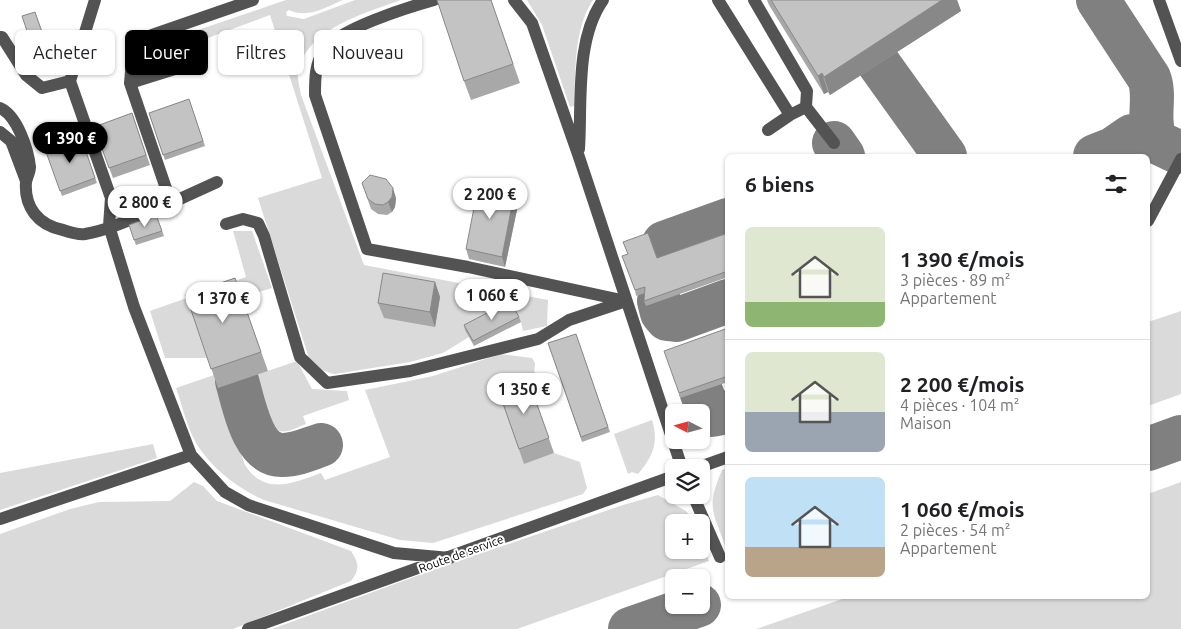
<!DOCTYPE html>
<html lang="fr">
<head>
<meta charset="utf-8">
<style>
  :root { --surface:#fff; --page:#f6f6f6; --text:#202124; --muted:#757577; --line:#e0e0e0; --accent:#000 }
  body { margin:0; font-family:Ubuntu,sans-serif; background:var(--page); color:var(--text); height:100vh; display:flex; flex-direction:column; font-size:19px; white-space:nowrap }
  * { box-sizing:border-box; margin:0 }
  p { font-size:16px; color:var(--muted) }
  .icon { flex:none; width:28px; height:28px; fill:none; stroke:currentColor; stroke-width:2; stroke-linecap:round; stroke-linejoin:round }
  .map { position:relative; flex:1; overflow:hidden }
  .side { position:absolute; left:725px; top:154px; width:425px; height:445px; display:flex; flex-direction:column; background:var(--surface); border-radius:8px; box-shadow:0 1px 4px #0004 }
  .side>* { flex:none }
  .banner { position:absolute; left:15px; top:30px; width:475px; height:45px; display:flex; gap:10px }
  .needle { width:32px; rotate:276deg }
  .fabs { position:absolute; left:665px; top:404px; display:grid; gap:10px }
  .fabs a { display:grid; place-items:center; width:45px; height:45px; border-radius:8px; background:var(--surface); box-shadow:0 1px 4px #0004; font-size:25px }
  .price { position:absolute; translate:-50% -42px; padding:0 11px; border-radius:18px; background:#fff; color:#222; font-size:16px; line-height:32px; filter:drop-shadow(0 1px 2px #0008) }
  .price::after { content:''; position:absolute; left:50%; top:30px; width:15px; height:11px; margin-left:-8px; background:inherit; clip-path:polygon(0 0,100% 0,50% 100%) }
  .price.on { background:var(--accent); color:#fff }
  ul { padding:0; list-style:none }
  li { display:flex; align-items:center; gap:15px; height:125px; padding:0 20px }
  li+li { border-top:1px solid var(--line) }
  li span { display:grid; place-items:center; flex:none; width:140px; height:100px; border-radius:8px; color:#555 }
  li>.icon { margin-inline-start:auto }
  span .icon { width:60px; height:60px; fill:#fffc; stroke-width:1 }
  li b { font-size:21px }
  h2 { display:flex; justify-content:space-between; align-items:center; height:60px; padding:0 20px; font-size:21px }
  .tag { padding:0 18px; border-radius:8px; background:var(--surface); box-shadow:0 1px 4px #0004; font-size:18px; line-height:45px }
  .tag.on { background:var(--accent); color:#fff }
  .map>svg:first-child { display:block }
</style>
</head>
<body>
<div class="map">
<svg width="1181" height="629" viewBox="0 0 1181 629">
  <rect width="100%" height="100%" fill="#fff"/>
  <!-- green -->
  <path fill="#dadada" d="M286 0H343C326 7 308 19 289 10L286 12 287 16 304 19 355 0H401C365 13 306 29 298 72 297 79 300 88 301 95L364 265 548 300 547 326 523 331 521 322 469 337 443 353 410 362 335 374C324 372 317 368 309 358L258 198 322 178 270 15 178 49 180 62 175 61 169 40Z
    M527 0H593C573 30 576 72 574 106L570 107 542 25Z
    M233 231H252L272 288 242 297 208 358H165L150 311 246 277Z
    M1181 311V394L1148 406V322Z
    M501 354 532 358 535 363 534 378 524 387 527 394 535 396 505 407 524 463 554 453 580 462 587 488 583 494 574 497 433 543 400 540 264 500C237 488 212 469 196 443 187 427 182 405 176 388L214 375 245 465C265 496 293 483 321 473L325 480 390 457 365 390 433 376Z
    M297 361 312 389 347 391 349 400 303 416 306 424C296 428 282 437 273 427L256 375Z
    M652 420C659 443 653 456 638 474L632 472 628 474 614 434Z
    M153 444 157 458 0 510V473Z
    M727 468H728L727 551C714 513 705 509 722 470Z
    M194 482 203 486 217 501 351 551C359 563 360 570 351 581L233 629H0V534L70 509 99 502 170 501Z
    M1181 482V629H756L851 596H1148V494Z
    M658 495 686 511 695 522H674V550H701V539L709 561 517 629H272L441 567 623 505Z"/>
  <g fill="none" stroke-linecap="round" stroke-linejoin="round">
    <!-- taxiway -->
    <path stroke="#808080" stroke-width="44" d="M1098 0 1149 78C1157 98 1145 123 1157 141
      M879 64 945 156
      M834 143 843 156
      M1095 156 1113 149 1132 136 1142 135 1178 152
      M664 243 728 220
      M659 301 662 313 667 319 676 320 728 301
      M237 381C244 404 252 456 283 455 296 455 309 449 321 445
      M701 391 708 410 712 415 728 412
      M1148 449 1181 437
      M630 629 699 605"/>
    <!-- minor -->
    <path stroke="#535353" stroke-width="12" d="M95 0 70 81 111 198 109 226 134 307 191 455 225 492 248 505 394 553 450 558
      M434 0C409 7 338 29 324 50 315 64 315 78 315 95L367 249 468 267 626 301
      M514 0 532 23 579 157 682 468
      M718 0 790 115 806 107
      M754 0 807 91 806 107 834 143
      M1159 0 1181 61
      M0 37H2L26 75 42 88 70 81
      M130 83 178 68
      M0 108C17 115 28 149 30 167 30 172 27 177 26 182 24 207 38 225 63 230 69 232 78 235 85 234 114 229 144 213 171 203L130 83 132 60 139 46 152 35 253 0
      M768 130 790 115
      M0 132 11 141 26 181
      M579 149C582 102 575 40 603 0
      M171 203 217 182
      M1148 221 1181 159
      M226 224 243 219 258 223 264 236 300 357 327 383 410 371 538 339 569 320 626 301
      M697 468 728 457
      M693 495 720 557
      M0 519 191 455
      M248 629 674 476"/>
  </g>
  <!-- wall -->
  <path fill="#a8a8a8" d="M491 0 520 83 471 100 464 81Z
    M767 0H957L961 11 830 95 828 92 824 94 769 5Z
    M35 12 48 48 35 53 22 16Z
    M189 99 205 146 165 160 149 113Z
    M132 113 150 165 113 178 94 127Z
    M81 137 97 183 62 196 45 149Z
    M362 183 396 198 395 207 392 212 387 215 378 214 371 209Z
    M519 200 505 267 469 259 466 249Z
    M156 215 164 236 136 245 129 225Z
    M728 233V277L646 306 644 301 645 293 636 296 635 290 657 258Z
    M235 278 268 371 218 388 186 295Z
    M435 282 440 297 435 327 384 318 378 303Z
    M519 317 521 322 474 346 465 330 464 325Z
    M728 328V382L680 398 679 393Z
    M576 334 610 432 582 442 548 343Z
    M529 382 554 453 524 464 499 392Z"/>
  <!-- shaded-wall -->
  <path fill="#888" d="M942 0H957L961 11 830 95 824 77Z
    M822 73 828 92 824 94 818 76Z
    M393 188 396 198 395 207 392 212 388 202Z
    M515 190 519 200 505 267 502 257Z
    M435 282 440 297 435 327 430 312Z"/>
  <!-- building -->
  <path fill="#c3c3c3" stroke="#888" d="M437 0H491L513 64 464 81Z
    M771 0H942L824 77 822 73 818 76Z
    M35 12 44 38 31 43 22 16Z
    M189 99 203 141 163 155 149 113Z
    M132 113 146 155 109 168 94 127Z
    M81 137 95 178 60 191 45 149Z
    M370 175 386 179 393 188 392 197 388 202 383 205 375 204 368 199 362 183Z
    M479 182 515 190 502 257 466 249Z
    M156 215 162 231 134 240 129 225Z
    M648 233 657 258 728 233V271L644 301 645 287 635 290 622 256 628 254 623 242Z
    M383 273 435 282 430 312 378 303Z
    M235 278 261 352 211 369 186 295Z
    M510 301 519 317 473 341 464 325Z
    M728 328V376L679 393 664 351Z
    M576 334 608 427 581 437 548 343Z
    M529 382 549 438 519 449 499 392Z"/>
  <g text-anchor="middle" stroke-width="4" stroke-linejoin="round" paint-order="stroke">
    <!-- street labels -->
    <g font-size="12" fill="#000" stroke="#fff">
      <text transform="translate(461 554) rotate(-20)" y="4">Route de service</text>
    </g>
  </g>
</svg>
<div class="fabs">
<a><svg class="needle" viewBox="-14 -14 28 28"><path d="M0-13l5 13h-10z" fill="#e53935"/><path d="M0 13l5-13h-10z" fill="#757577"/></svg></a>
<a><svg class="icon" aria-label="layers" viewBox="0 0 24 24"><path d="M12 4l9 5-9 5-9-5zM3 14l9 5 9-5"/></svg></a>
<a>+</a>
<a>−</a>
</div>
<b class="price on" style="left:70px;top:164px">1 390 €</b>
<b class="price" style="left:490px;top:220px">2 200 €</b>
<b class="price" style="left:145px;top:228px">2 800 €</b>
<b class="price" style="left:492px;top:321px">1 060 €</b>
<b class="price" style="left:223px;top:324px">1 370 €</b>
<b class="price" style="left:524px;top:415px">1 350 €</b>
<div class="banner">
<a class="tag">Acheter</a>
<a class="tag on">Louer</a>
<a class="tag">Filtres</a>
<a class="tag">Nouveau</a>
</div>
<section class="side">
<h2>6 biens<svg class="icon" aria-label="filters" viewBox="0 0 24 24"><path d="M4 7h16M4 17h16"/><circle cx="9" cy="7" r="2"/><circle cx="15" cy="17" r="2"/></svg></h2>
<ul>
<li><span style="background:linear-gradient(#dfe7d0 75%,#8fb573 0)"><svg class="icon" aria-label="home" viewBox="0 0 24 24"><path d="M3 11l9-7 9 7M6 9v11h12V9"/></svg></span><div><b>1 390 €/mois</b><p>3 pièces · 89 m²</p><p>Appartement</p></div></li>
<li><span style="background:linear-gradient(#dfe7d0 60%,#9aa5b1 0)"><svg class="icon" aria-label="home" viewBox="0 0 24 24"><path d="M3 11l9-7 9 7M6 9v11h12V9"/></svg></span><div><b>2 200 €/mois</b><p>4 pièces · 104 m²</p><p>Maison</p></div></li>
<li><span style="background:linear-gradient(#bfe0f5 70%,#b9a48a 0)"><svg class="icon" aria-label="home" viewBox="0 0 24 24"><path d="M3 11l9-7 9 7M6 9v11h12V9"/></svg></span><div><b>1 060 €/mois</b><p>2 pièces · 54 m²</p><p>Appartement</p></div></li>
</ul>
</section>
</div>
</body>
</html>
